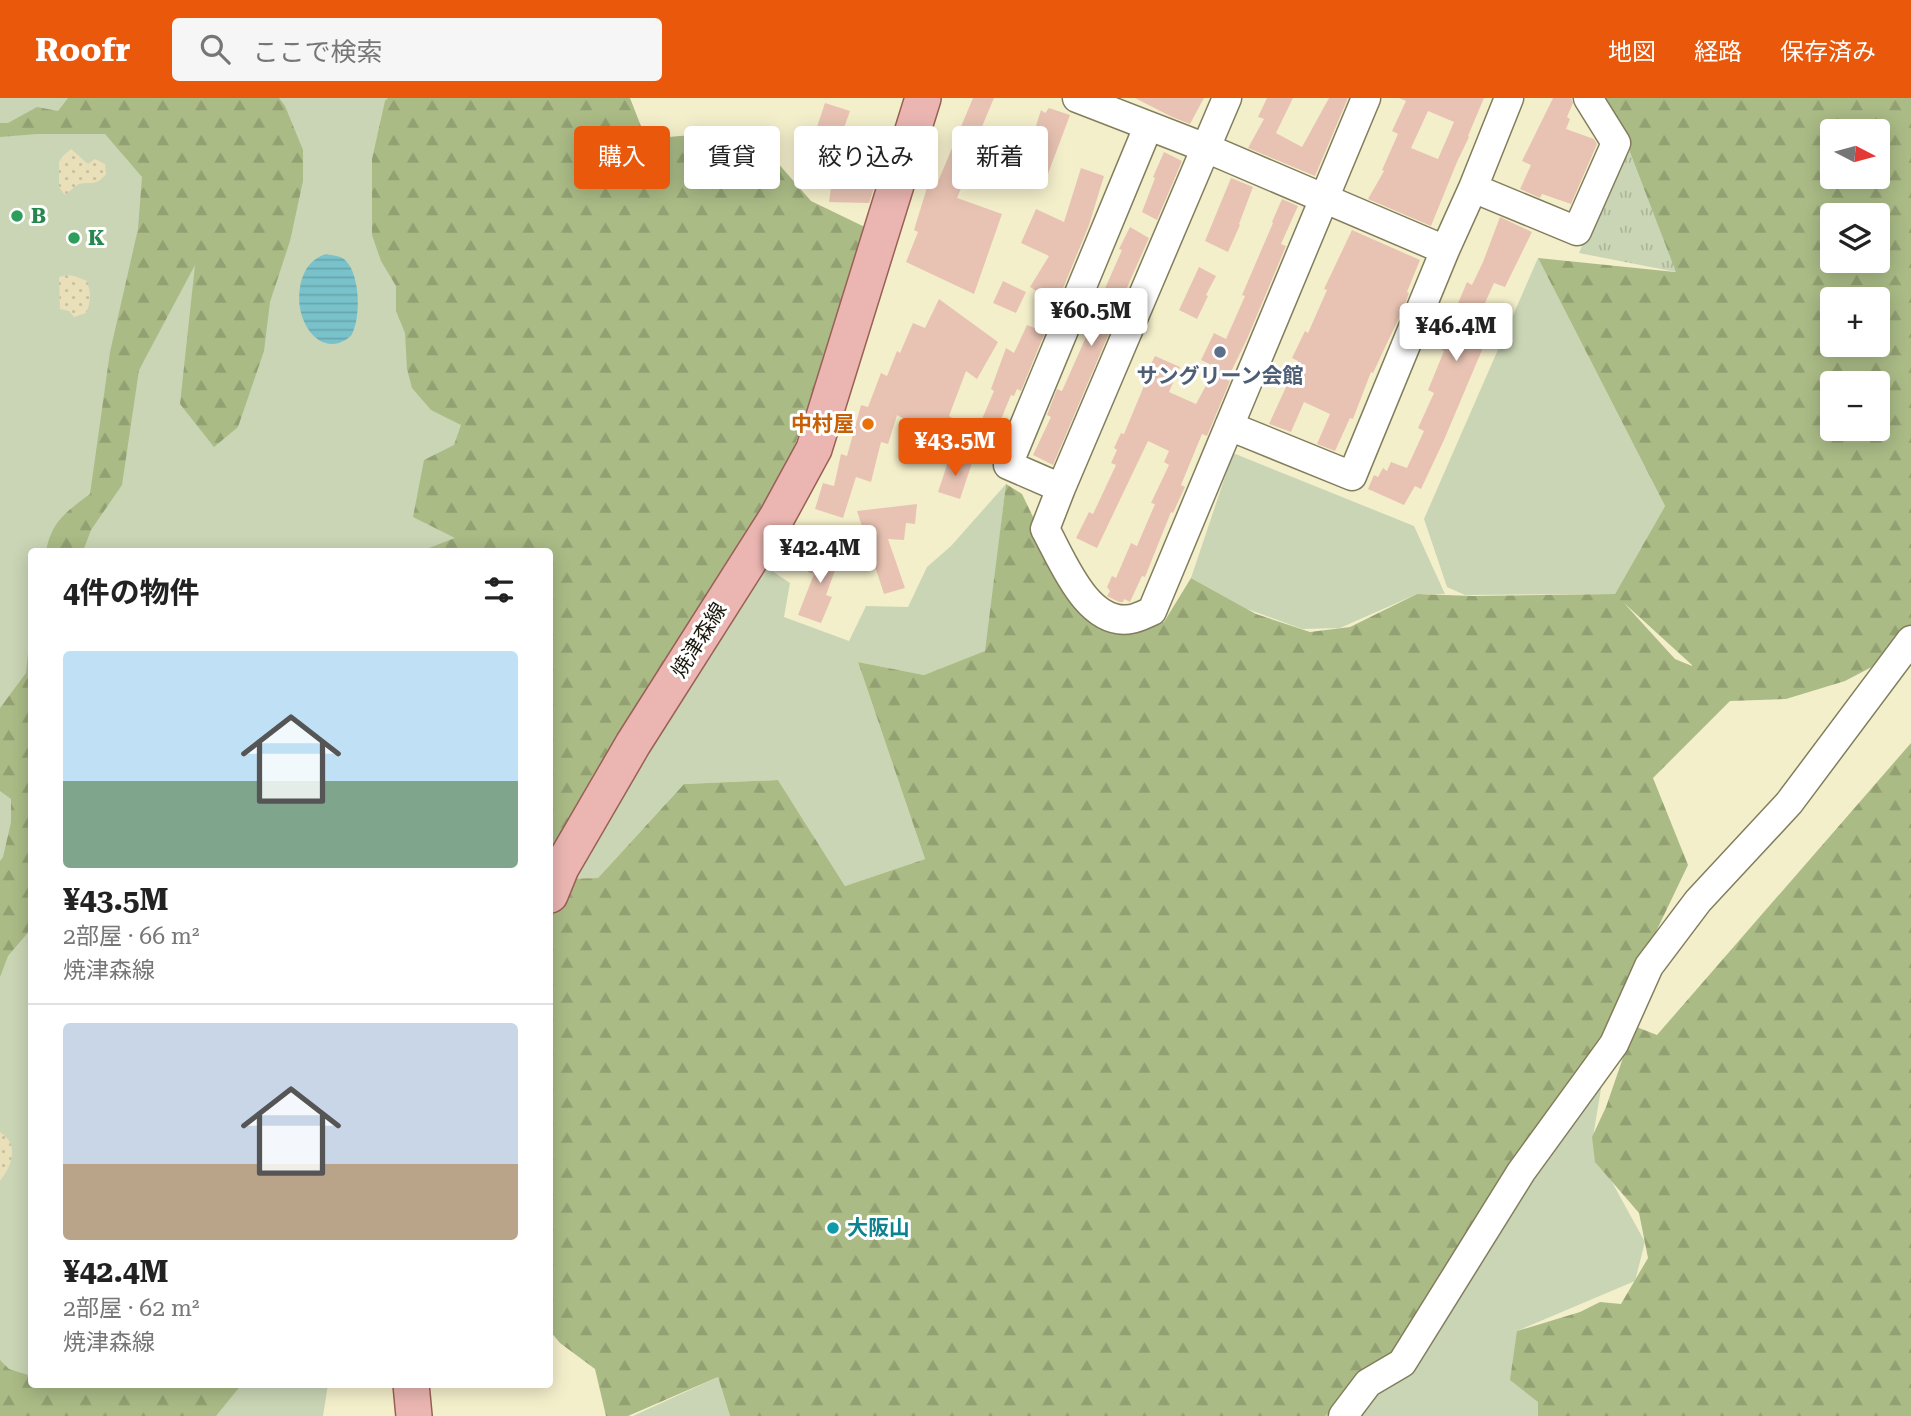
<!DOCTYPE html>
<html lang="ja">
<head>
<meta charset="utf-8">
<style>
  :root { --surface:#fff; --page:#f6f6f6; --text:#222; --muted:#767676; --line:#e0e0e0; --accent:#ea580c }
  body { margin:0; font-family:"Roboto Serif","Noto Sans JP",serif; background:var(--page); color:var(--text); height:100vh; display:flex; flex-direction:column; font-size:26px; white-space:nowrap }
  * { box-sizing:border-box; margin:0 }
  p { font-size:23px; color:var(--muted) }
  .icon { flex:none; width:38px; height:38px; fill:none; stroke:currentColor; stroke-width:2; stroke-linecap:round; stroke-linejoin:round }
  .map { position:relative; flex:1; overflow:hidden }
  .drawer { position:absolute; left:28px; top:450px; width:525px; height:840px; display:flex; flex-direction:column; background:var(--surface); border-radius:7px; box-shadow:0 4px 18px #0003 }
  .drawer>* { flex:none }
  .top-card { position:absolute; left:574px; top:28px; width:665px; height:63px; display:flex; gap:14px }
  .needle { width:46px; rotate:96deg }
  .buttons { position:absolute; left:1820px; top:21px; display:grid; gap:14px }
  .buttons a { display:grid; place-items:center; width:70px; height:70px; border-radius:7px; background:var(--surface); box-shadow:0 4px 18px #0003; font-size:35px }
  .price { position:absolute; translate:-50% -60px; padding:0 16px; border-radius:7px; background:#fff; color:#222; font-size:23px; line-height:46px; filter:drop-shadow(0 2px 4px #0008) }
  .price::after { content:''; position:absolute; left:50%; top:42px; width:21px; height:16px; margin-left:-10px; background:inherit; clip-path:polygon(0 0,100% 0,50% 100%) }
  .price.current { background:var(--accent); color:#fff }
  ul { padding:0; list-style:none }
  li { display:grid; align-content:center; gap:14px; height:371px; padding:0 35px }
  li+li { border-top:2px solid var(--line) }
  li span { display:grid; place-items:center; height:217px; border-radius:7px; color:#555 }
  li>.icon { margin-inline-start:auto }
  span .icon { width:126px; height:126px; fill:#fffc; stroke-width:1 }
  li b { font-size:30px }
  h2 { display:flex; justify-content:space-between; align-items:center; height:84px; padding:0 35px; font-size:30px }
  .pill { padding:0 24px; border-radius:7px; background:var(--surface); box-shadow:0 4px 18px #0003; font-size:24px; line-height:63px }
  .pill.current { background:var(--accent); color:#fff }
  header { display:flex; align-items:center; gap:42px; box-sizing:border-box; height:98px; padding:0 35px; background:var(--accent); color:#fff }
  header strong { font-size:33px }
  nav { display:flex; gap:38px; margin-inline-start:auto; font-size:24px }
  .search { width:490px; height:63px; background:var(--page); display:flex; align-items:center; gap:18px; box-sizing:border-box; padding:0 24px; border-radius:7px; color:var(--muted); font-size:26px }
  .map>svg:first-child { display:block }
</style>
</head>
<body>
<header>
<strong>Roofr</strong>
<div class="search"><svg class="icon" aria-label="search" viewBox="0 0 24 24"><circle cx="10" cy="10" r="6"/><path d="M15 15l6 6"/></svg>ここで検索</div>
<nav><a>地図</a><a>経路</a><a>保存済み</a></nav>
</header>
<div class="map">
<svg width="1911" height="1318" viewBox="0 0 1911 1318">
  <defs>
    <pattern id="forest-firs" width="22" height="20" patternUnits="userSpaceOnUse" patternTransform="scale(1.75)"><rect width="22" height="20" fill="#aabb86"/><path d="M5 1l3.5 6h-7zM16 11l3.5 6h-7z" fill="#92a072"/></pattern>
    <pattern id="sand-dots" width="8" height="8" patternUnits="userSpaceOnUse" patternTransform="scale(1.75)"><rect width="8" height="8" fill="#e9e0ba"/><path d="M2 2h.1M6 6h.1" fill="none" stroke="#c7c09f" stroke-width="1.8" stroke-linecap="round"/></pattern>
    <pattern id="park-tufts" width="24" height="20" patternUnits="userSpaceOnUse" patternTransform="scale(1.75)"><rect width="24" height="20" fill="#cad5b5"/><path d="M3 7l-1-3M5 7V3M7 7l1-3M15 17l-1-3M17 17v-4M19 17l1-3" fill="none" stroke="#adb69a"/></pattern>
    <pattern id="water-rules" width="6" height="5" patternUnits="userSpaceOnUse" patternTransform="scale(1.75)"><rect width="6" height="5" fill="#79c2cb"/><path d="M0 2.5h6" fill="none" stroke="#68a6ad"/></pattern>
  </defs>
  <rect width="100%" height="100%" fill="#f4efcb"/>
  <!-- grass -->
  <path fill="#cad5b5" d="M0 0H530L459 453H32V1286H328L323 1318H0Z
    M1538 160 1665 408 1615 496 1465 497 1447 489 1424 421Z
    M1233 355 1414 428 1445 496H1417L1340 530 1302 531 1247 511 1191 480Z
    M1006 386 986 553 924 577 858 564 925 761 845 788 778 682 684 686 598 780 561 781 757 463 790 485 784 519 849 543 866 508 908 509 927 469 951 448Z
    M1607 955 1593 1039 1612 1084 1645 1144 1635 1183 1517 1233 1538 1304V1318H1316Z
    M718 1279 730 1318H633Z"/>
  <!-- forest -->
  <path fill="url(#forest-firs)" fill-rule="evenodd" d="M68 0H279L285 8 303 52V83L290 143 270 204 264 253 238 329 214 349 180 306 195 167 139 272 122 387 91 432 83 453H46C52 423 66 414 90 396L110 254 138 131 142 79 105 36H37L0 39V25H8L37 9 58 13Z
    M388 0H630L646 41 726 34 762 36 769 55 811 103 871 132 778 395 562 781 598 780 684 686 778 682 845 788 925 761 858 564 924 577 985 553 1006 386 1022 396 1067 490 1104 531 1164 524 1191 480 1256 516 1310 534 1350 529 1417 496 1473 498 1615 496 1665 408 1538 160 1675 174 1626 44 1594 0H1911V558L1904 552 1845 583 1786 601 1730 603 1653 680 1688 767 1580 992 1423 1230 1325 1318H730L718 1279 628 1318H606L595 1271 560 1245 550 1233V894L552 871 550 869V453H428L429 450 455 440 413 419 424 362 454 347 461 327 431 312 412 290 407 271 405 235 396 213V188L381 163 372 137V61L385 3ZM1832 33H1878V79H1832ZM1832 117H1878V163H1832ZM1832 201H1878V247H1832ZM1832 285H1878V331H1832ZM1624 505 1692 567V568L1675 561Z
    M31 525V831L8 858 0 879V763L3 759 11 724V701L0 693V610L26 575Z
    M1911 645V1318H1538V1304L1510 1282 1517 1233 1580 1214 1600 1204 1621 1206 1648 1160 1639 1115 1595 1064 1592 1039 1606 1009 1634 928 1657 937Z
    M0 1262 9 1271 31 1278 32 1286H242L216 1318H0Z"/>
  <!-- sand -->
  <path fill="url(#sand-dots)" d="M71 51 88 66 95 61 105 66 106 76C95 89 92 83 79 86 75 88 69 94 65 97L59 89V64L63 58Z
    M67 177 74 178 87 183C91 195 91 204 86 215L74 219 69 213 60 211 59 179Z
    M0 1034C3 1037 7 1039 9 1043 17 1055 8 1073 0 1083Z"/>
  <!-- park -->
  <path fill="url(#park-tufts)" d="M1626 44 1676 174 1579 155Z"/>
  <!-- water -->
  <path fill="url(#water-rules)" d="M326 156C333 158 341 157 346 163 360 177 361 219 352 236 350 240 344 243 339 245 317 251 303 228 300 210 297 188 303 163 326 156Z"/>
  <!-- building -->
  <path fill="#e8c3b3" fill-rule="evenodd" d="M973 0H994L978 38 1022 52V51L1028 53 1041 12 1045 15 1049 10 1070 17 1043 89 1005 74 1003 80 970 69 957 100 1002 116 974 196 906 164 918 134 914 132 929 83 937 86Z
    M1135 0H1204L1190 26 1172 19Z
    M1267 0H1293L1276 35 1302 49 1329 0H1348L1315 78 1248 50 1264 21 1258 19Z
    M1399 0H1484L1468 38 1469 39 1457 64 1431 128 1368 101 1384 73 1382 72 1398 36 1392 33 1406 3ZM1428 13 1454 24 1438 61 1411 50Z
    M1553 0H1571L1573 5 1567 19 1570 21 1566 31 1594 41 1597 46 1571 106 1542 96 1540 100 1520 91 1531 67 1522 63Z
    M825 5 850 13 835 55 811 47Z
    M1164 54 1182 63 1157 122 1142 114 1155 80 1153 79Z
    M834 69 877 73 875 87 869 105 829 104Z
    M1081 70 1104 78 1089 127 1057 205 1030 189 1049 158 1021 145 1036 111 1064 124Z
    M1231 80 1253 89 1239 126 1240 127 1228 154 1205 143Z
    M1282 101 1298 108 1281 146 1286 148 1247 241 1227 282 1230 283 1207 338 1202 336 1181 387 1185 389 1173 415 1171 414 1145 479 1142 478 1130 504 1124 501 1123 504H1119L1107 498 1110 493 1107 489 1112 478 1116 480 1131 445 1137 448 1155 406 1151 405 1169 367 1164 364 1169 353 1148 343 1097 450 1076 440 1089 414 1093 416 1116 367 1111 365 1117 352 1114 350 1121 335 1124 336 1146 283 1143 282 1155 258 1180 269 1169 294 1196 306 1216 269 1201 262 1214 235 1226 241 1245 198 1242 197 1273 125 1272 124Z
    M1500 119 1532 134 1505 189 1494 185 1475 227 1490 233 1444 342 1421 391 1415 388 1404 407 1368 391 1374 377 1378 379 1383 370 1387 373 1391 364 1407 370 1424 333 1418 330 1434 295 1428 292 1444 253 1442 252 1456 216 1454 215 1467 184 1472 187 1483 164Z
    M1130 129 1149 140 1113 221H1115L1053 367 1033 357 1051 319 1047 317 1057 291 1062 293 1086 239 1084 238 1122 152 1119 151Z
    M1352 132 1420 162 1407 194 1409 195 1404 209 1373 275 1371 274 1353 321 1350 320 1335 353 1317 346 1330 316 1304 304 1291 334 1269 326 1298 263 1292 260 1305 233 1308 235 1327 192 1324 191Z
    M1199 169 1216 178 1206 197 1208 198 1197 221 1179 212Z
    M1003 183 1026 194 1016 215 993 205Z
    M939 201 998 244 977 281 966 273 949 318 954 321 941 342 897 317 888 346 881 344 871 384 856 379 843 420 815 411 823 385 834 388 841 356 847 358 861 307 868 309 881 275 887 278 897 253 900 255 913 225 925 230Z
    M1027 227 1045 234 1021 293 1017 291 1014 298 1011 297 997 331 1002 333 996 348 991 347 988 355 970 349 994 293 991 291 1006 250 1014 255Z
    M950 358 972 365 960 401 938 394Z
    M917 406 915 426 906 425 904 442 888 441 905 490 884 496 857 413Z
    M819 448 841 456 826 497 832 499 821 525 798 517 814 476 808 474Z"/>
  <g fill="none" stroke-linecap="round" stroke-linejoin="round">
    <defs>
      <path id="minor" d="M1077 0 1206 50 1445 152
        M1227 0 1061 390 1045 431C1062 461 1087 529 1131 521 1138 520 1145 516 1152 513L1366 0
        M1473 90 1577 133 1616 45 1588 0
        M1229 328 1352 378 1445 152 1473 90 1509 0
        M1061 390 1008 367 1148 29
        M1343 1318 1368 1285 1402 1265 1521 1074 1614 946 1649 868 1698 803 1789 705 1911 542"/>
      <path id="major" d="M550 797 561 770 633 646 777 419 814 351 923 0
        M411 1286 414 1318"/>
    </defs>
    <!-- minor casing -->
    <use href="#minor" stroke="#827d5c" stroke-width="31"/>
    <!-- major casing -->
    <use href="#major" stroke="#9a6056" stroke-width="38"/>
    <!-- minor -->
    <use href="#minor" stroke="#fff" stroke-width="28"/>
    <!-- major -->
    <use href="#major" stroke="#ebb6b1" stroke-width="35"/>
  </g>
  <!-- markers -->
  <g fill="#2e9e5b" stroke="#fff" stroke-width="2.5">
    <circle cx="17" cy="118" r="7"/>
    <circle cx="74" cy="140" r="7"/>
  </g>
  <circle fill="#5c6f8a" stroke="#fff" stroke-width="2.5" cx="1220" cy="254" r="7"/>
  <circle fill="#e8710a" stroke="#fff" stroke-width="2.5" cx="868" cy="326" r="7"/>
  <circle fill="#0f9aa8" stroke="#fff" stroke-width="2.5" cx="833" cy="1130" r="7"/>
  <g text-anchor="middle" stroke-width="6" stroke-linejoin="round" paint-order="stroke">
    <!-- leisure labels -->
    <g font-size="21" font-weight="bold" fill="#27864d" stroke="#fff" text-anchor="start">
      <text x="31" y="125">B</text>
      <text x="88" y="147">K</text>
    </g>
    <!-- service labels -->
    <g font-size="21" font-weight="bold" fill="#4e5e75" stroke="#fff">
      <text x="1220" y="285">サングリーン会館</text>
    </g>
    <!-- food labels -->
    <g font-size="21" font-weight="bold" fill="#c56008" stroke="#fff" text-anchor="end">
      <text x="854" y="333">中村屋</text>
    </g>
    <!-- street labels -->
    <g font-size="21" fill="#1c1a0d" stroke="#fff">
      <text transform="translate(699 542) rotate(-58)" y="7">焼津森線</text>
    </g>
    <!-- culture labels -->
    <g font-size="21" font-weight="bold" fill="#0d838f" stroke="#fff" text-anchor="start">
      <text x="847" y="1137">大阪山</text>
    </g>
  </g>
</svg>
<div class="buttons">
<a><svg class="needle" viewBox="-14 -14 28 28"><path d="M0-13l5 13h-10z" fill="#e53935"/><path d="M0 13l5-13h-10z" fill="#767676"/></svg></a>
<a><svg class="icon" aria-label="layers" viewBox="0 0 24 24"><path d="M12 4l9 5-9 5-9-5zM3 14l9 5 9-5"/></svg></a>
<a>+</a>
<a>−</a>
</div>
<b class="price" style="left:1091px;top:250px">¥60.5M</b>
<b class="price" style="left:1456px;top:265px">¥46.4M</b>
<b class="price current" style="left:955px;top:380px">¥43.5M</b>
<b class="price" style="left:820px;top:487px">¥42.4M</b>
<div class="top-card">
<a class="pill current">購入</a>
<a class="pill">賃貸</a>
<a class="pill">絞り込み</a>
<a class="pill">新着</a>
</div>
<section class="drawer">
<h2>4件の物件<svg class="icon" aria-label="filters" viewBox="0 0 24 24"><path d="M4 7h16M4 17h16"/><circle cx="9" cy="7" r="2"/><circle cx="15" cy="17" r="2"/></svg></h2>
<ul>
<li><span style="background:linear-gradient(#bfe0f5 60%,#7fa58c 0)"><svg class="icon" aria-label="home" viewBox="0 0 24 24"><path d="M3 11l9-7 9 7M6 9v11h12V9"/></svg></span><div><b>¥43.5M</b><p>2部屋 · 66 m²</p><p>焼津森線</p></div></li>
<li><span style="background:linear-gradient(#c9d6e8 65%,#b9a48a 0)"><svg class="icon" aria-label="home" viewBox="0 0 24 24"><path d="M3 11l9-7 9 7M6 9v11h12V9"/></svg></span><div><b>¥42.4M</b><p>2部屋 · 62 m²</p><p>焼津森線</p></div></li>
</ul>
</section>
</div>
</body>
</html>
